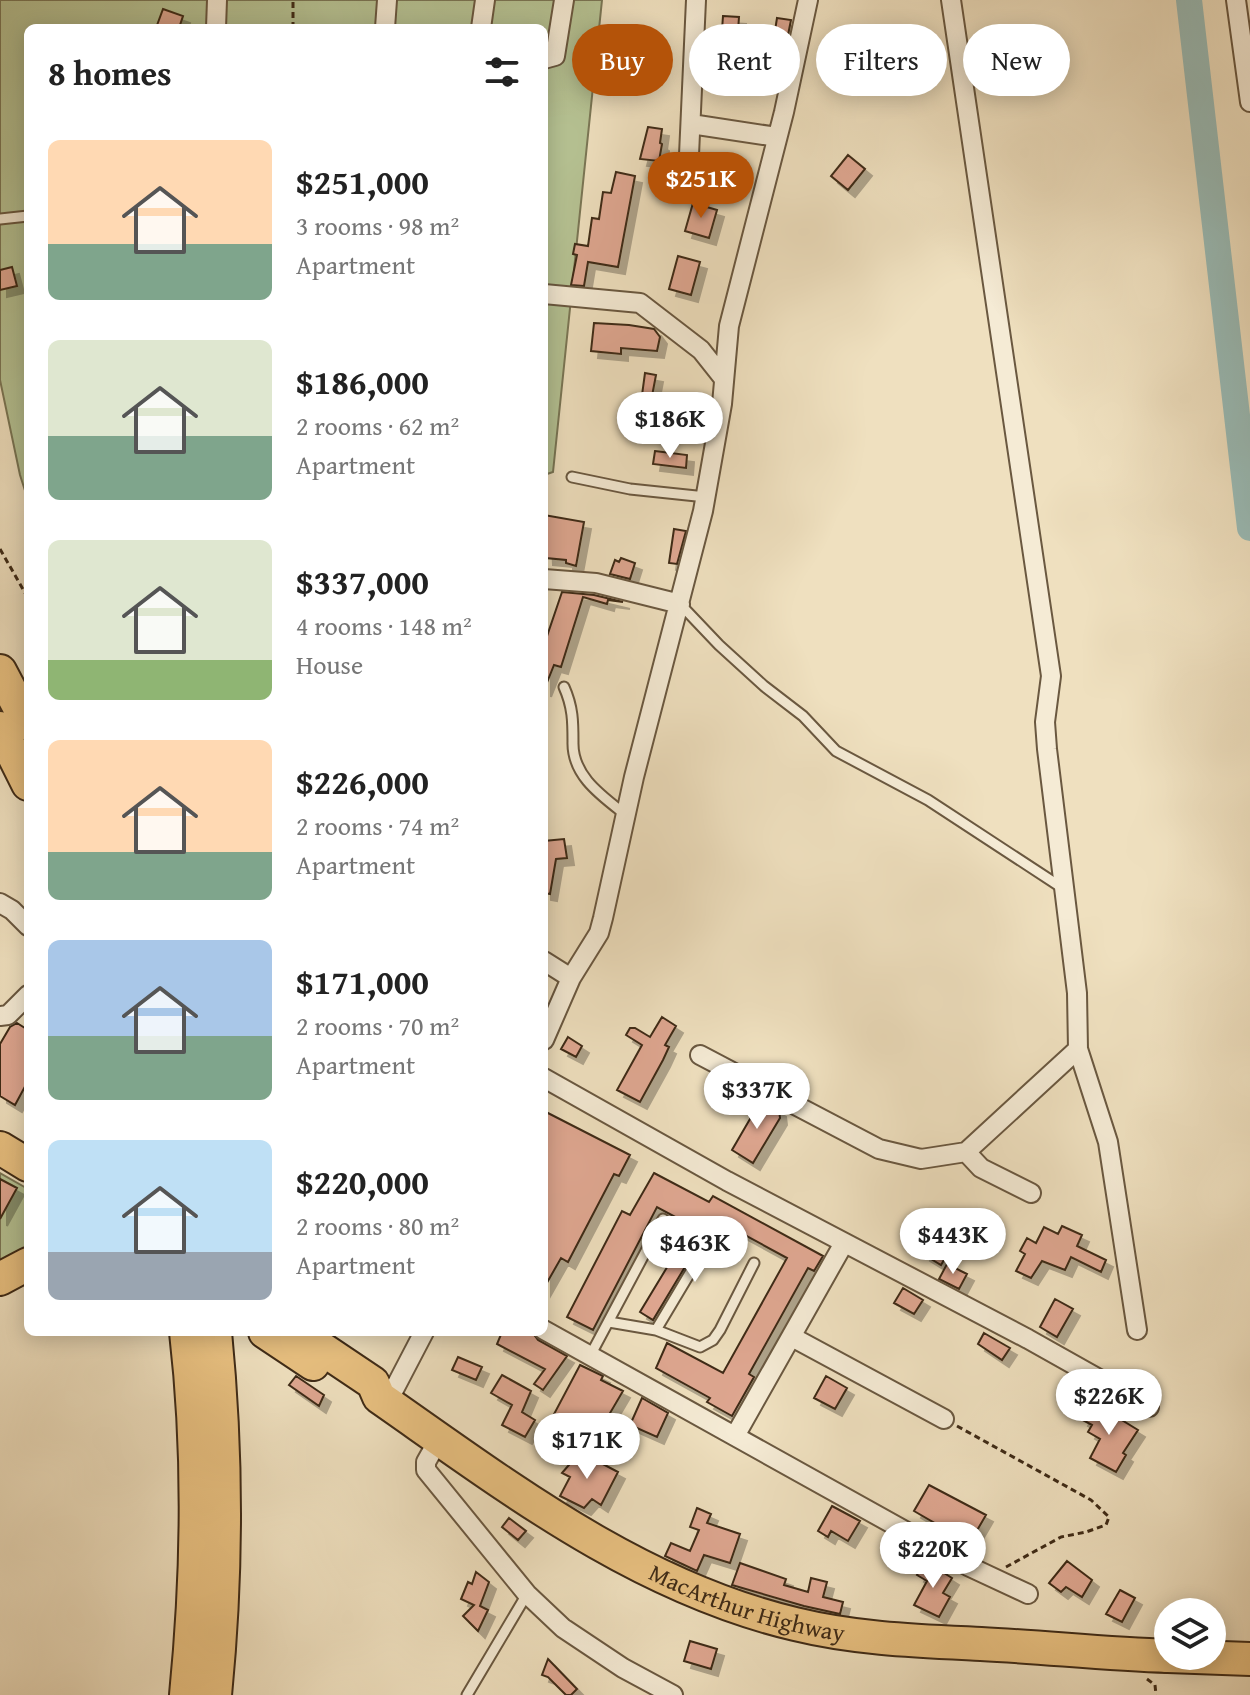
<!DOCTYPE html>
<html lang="en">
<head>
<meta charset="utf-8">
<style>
  :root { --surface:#fff; --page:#f2f2f2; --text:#222; --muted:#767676; --accent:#b45309 }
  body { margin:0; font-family:"Gentium Book Plus",serif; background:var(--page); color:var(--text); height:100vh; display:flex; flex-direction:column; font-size:30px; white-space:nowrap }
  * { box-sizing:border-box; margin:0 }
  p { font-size:26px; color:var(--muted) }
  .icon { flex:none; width:44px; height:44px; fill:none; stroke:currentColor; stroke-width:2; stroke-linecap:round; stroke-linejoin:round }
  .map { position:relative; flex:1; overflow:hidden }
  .side { position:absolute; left:24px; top:24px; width:524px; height:1312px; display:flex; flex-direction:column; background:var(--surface); border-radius:12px; box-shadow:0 4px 20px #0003 }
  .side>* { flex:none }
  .hud { position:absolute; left:572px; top:24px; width:558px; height:72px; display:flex; gap:16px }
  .controls { position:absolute; left:1154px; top:1598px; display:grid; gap:16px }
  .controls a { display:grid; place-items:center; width:72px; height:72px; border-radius:50%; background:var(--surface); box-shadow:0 4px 20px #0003; font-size:40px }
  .price { position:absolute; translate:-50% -68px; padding:0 18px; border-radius:28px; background:#fff; color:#222; font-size:26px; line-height:52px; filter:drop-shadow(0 2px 4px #0008) }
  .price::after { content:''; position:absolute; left:50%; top:48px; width:24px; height:18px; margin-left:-12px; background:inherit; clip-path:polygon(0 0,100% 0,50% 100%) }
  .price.on { background:var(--accent); color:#fff }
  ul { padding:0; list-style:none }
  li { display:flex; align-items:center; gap:24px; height:200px; padding:0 24px }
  li span { display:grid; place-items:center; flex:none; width:224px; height:160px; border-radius:12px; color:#555 }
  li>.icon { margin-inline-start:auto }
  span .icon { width:96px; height:96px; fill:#fffc; stroke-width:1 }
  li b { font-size:34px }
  h2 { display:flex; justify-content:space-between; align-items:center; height:96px; padding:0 24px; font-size:34px }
  .pill { padding:0 28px; border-radius:36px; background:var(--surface); box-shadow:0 4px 20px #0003; font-size:28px; line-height:72px }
  .pill.on { background:var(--accent); color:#fff }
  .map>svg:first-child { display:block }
</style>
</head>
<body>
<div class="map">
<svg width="1250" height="1695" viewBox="0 0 1250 1695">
  <defs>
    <filter id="shadow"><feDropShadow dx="7" dy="7" stdDeviation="0" flood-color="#0004"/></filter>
  </defs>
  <rect width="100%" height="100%" fill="#efe0bf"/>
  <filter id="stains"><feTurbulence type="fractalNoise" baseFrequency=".0025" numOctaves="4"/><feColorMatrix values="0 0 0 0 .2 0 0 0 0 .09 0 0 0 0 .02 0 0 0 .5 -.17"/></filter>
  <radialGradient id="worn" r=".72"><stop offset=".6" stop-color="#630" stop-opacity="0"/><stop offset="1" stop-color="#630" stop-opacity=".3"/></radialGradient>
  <!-- green -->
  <path fill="#b6c394" stroke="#7a7655" stroke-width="2" d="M0 0H602L553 472 544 475V28H28V500L20 475 0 380Z
    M0 1173 28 1189V1259L0 1273Z"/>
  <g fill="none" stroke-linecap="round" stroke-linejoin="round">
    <!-- river -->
    <path stroke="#9abcb7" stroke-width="26" d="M1189 0 1250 528"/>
  </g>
  <!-- building -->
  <path fill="#dfa791" stroke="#3e2a16" stroke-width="2" filter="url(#shadow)" d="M163 9 183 16 179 28H156Z
    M723 16 739 17 738 31 722 30Z
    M777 18 791 20 787 40 774 37Z
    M754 44 776 47 774 66 752 64Z
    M648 127 662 129 660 143 662 144 659 161 640 159Z
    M848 155 865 169 848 190 831 176Z
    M616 172 635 176 618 267 588 262 584 286 571 285 577 255 573 254 575 244 588 246 592 218 599 219 603 192 611 193Z
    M693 203 717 210 709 238 685 231Z
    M678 256 700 262 691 295 669 289Z
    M12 267 17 286 0 290V270Z
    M594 323 629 325 654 329 660 337 657 351 621 348V354L591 351Z
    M645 373 656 375 652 396 642 395Z
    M655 451 687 455 686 468 653 464Z
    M544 515 584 522 576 566 566 563V560L546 558Z
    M674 529 686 531 677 564 669 563Z
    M621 558 635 563 630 579 610 574 615 560 619 562Z
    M562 592 594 595 623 602 608 600 607 604 583 597 561 667 554 665 544 690V645Z
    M564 839 567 858 556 859 550 894 544 893V841Z
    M662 1017 676 1026 665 1045 669 1047 663 1060 640 1102 617 1090 642 1045 626 1035 630 1028H635L650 1037Z
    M17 1023 28 1030V1081L15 1105 0 1096V1044L10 1027Z
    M568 1037 582 1046 576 1057 561 1049Z
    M761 1100 779 1110 780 1118 753 1163 732 1150Z
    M544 1111 630 1155 619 1176 614 1174 568 1262 561 1258 544 1288Z
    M654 1173 709 1202 713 1196 823 1256 814 1271 808 1268 749 1374 754 1377 732 1416 707 1402 710 1398 656 1368 667 1343 723 1373 787 1258 719 1221 716 1222 706 1232 653 1320 640 1312 692 1226 657 1207 593 1330 567 1317 622 1211 630 1215Z
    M0 1179 17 1188 0 1219Z
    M943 1218 962 1229 941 1265 923 1254Z
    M1062 1226 1082 1235 1077 1246 1106 1260 1101 1272 1071 1257 1065 1270 1042 1261 1031 1278 1016 1271 1025 1254 1020 1251 1027 1238 1036 1243 1044 1227 1058 1234Z
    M947 1264 967 1274 959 1289 939 1279Z
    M903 1288 923 1300 914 1314 894 1303Z
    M1055 1299 1073 1309 1057 1337 1040 1327Z
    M502 1332H532L538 1340 567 1356 543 1390 534 1384 545 1369 497 1344Z
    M984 1333 1010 1348 1002 1360 978 1344Z
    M458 1357 482 1367 476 1380 452 1370Z
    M580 1365 603 1376 601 1380 623 1391 586 1454 544 1433Z
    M502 1375 531 1391 522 1412 535 1420 525 1437 502 1425 512 1405 491 1393Z
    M296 1376 324 1395 319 1406 289 1385Z
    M826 1376 847 1388 835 1409 814 1398Z
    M642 1398 668 1413 657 1437 630 1425Z
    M1088 1406 1099 1413 1102 1408 1138 1430 1123 1453 1126 1455 1116 1472 1090 1458 1100 1439 1088 1432 1092 1425 1081 1419Z
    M580 1452 618 1472 601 1505 592 1499 584 1508 560 1496 570 1477 562 1473Z
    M929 1485 986 1515 965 1551 941 1537 945 1529 914 1511Z
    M832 1506 860 1521 848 1541 831 1531 828 1537 818 1531Z
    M697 1508 711 1514 707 1523 740 1534 730 1563 704 1555 697 1571 665 1556 671 1543 690 1551 699 1530 690 1527Z
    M509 1518 526 1531 518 1540 502 1527Z
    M925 1561 952 1578 943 1593 950 1597 939 1617 914 1605 927 1581 917 1575Z
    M1067 1561 1092 1580 1082 1597 1066 1587 1061 1592 1049 1583Z
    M740 1563 786 1579 784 1585 808 1592 811 1578 827 1582 823 1597 843 1602 840 1614 804 1606 732 1585Z
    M476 1572 489 1582 480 1606 488 1610 478 1631 463 1616 474 1605 461 1599 468 1582 472 1584Z
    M1120 1590 1135 1598 1122 1622 1106 1614Z
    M690 1641 717 1649 711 1669 684 1661Z
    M548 1659 577 1689 571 1695H566L548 1677 542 1675Z"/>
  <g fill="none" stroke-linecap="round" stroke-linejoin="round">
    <defs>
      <path id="lane" d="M0 219 28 216
        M572 477 630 489 706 497
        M680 604 719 645 764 686 803 716 836 751 928 800 1064 889
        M564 687C573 707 573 722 573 742 572 776 602 796 626 815
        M609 1322 656 1330 700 1347 713 1340 720 1330 754 1263
        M656 1330 712 1236
        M590 1356 663 1219
        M467 1695 527 1594"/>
      <path id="street" d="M951 0 1051 676 1045 722 1047 749 1077 993 1078 1049 1108 1142 1137 1330
        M1236 0 1250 102
        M216 28 217 0
        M385 28 387 0
        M481 28 485 0
        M544 59 555 56 564 0
        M691 124 777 137
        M689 155 696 0
        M544 294 640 303 701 350 724 379
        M544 579 596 583 680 604
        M0 903 12 910 28 926
        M544 961 571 978
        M0 1016 8 1015 28 995
        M544 1040 571 978 599 933 603 918 634 777 703 511 722 404 729 326 784 112 808 0
        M700 1055 879 1149 921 1159 966 1152 1078 1049
        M544 1078 727 1181 1028 1339 1149 1407
        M966 1152 981 1168 1031 1193
        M544 1330 968 1566 1028 1594
        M792 1337 944 1419
        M387 1403 424 1332
        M735 1436 844 1243
        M439 1439 426 1462V1470L527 1594 563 1628 623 1668 673 1695"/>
      <g id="highway">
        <path d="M0 671 28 724"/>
        <path d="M0 728 28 784"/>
        <path d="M0 1148 28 1165"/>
        <path d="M0 1279 28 1264"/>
        <path d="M215 1332C227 1453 227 1574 215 1695"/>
        <path d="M265 1332 313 1364"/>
        <path id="s1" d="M297 1332 373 1383 379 1397C508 1487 638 1587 795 1624 856 1639 919 1641 981 1644 1043 1647 1106 1654 1168 1656"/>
        <path d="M1168 1656 1250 1659"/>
        <path d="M186 1695C198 1574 200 1453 186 1332"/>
      </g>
    </defs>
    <!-- lane casing -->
    <use href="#lane" stroke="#6a5840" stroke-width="13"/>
    <!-- street casing -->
    <use href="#street" stroke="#6a5840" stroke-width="22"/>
    <!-- highway casing -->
    <use href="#highway" stroke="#3e2a16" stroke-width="36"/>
    <!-- path -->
    <path stroke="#3e2a16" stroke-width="3" stroke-dasharray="6 4" stroke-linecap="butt" d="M293 28V0
      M0 549 28 598
      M957 1426 1091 1500 1109 1517 1106 1525 1086 1532 1061 1537 1006 1567
      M1147 1679 1155 1685 1156 1695"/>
    <!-- lane -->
    <use href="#lane" stroke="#f5ebd5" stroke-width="9"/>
    <!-- street -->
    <use href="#street" stroke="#f5ebd5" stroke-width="18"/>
    <!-- highway -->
    <use href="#highway" stroke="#e8c080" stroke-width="32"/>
  </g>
  <g text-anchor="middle" stroke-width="6" stroke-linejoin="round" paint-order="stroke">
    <!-- street labels -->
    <g font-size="24" fill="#3e2a16" stroke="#f5ebd5">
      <text dy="8" stroke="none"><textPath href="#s1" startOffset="532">MacArthur Highway</textPath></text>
    </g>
  </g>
  <rect width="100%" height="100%" filter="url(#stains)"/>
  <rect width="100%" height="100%" fill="url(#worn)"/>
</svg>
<div class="controls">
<a><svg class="icon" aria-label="layers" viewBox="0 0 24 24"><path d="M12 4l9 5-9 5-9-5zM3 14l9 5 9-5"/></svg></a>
</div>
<b class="price on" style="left:701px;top:220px">$251K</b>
<b class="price" style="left:670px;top:460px">$186K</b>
<b class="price" style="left:757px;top:1131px">$337K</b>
<b class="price" style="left:953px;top:1276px">$443K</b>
<b class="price" style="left:695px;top:1284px">$463K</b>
<b class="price" style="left:1109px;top:1437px">$226K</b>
<b class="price" style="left:587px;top:1481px">$171K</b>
<b class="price" style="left:933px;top:1590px">$220K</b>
<div class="hud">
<a class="pill on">Buy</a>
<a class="pill">Rent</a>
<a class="pill">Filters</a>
<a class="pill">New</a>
</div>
<section class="side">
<h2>8 homes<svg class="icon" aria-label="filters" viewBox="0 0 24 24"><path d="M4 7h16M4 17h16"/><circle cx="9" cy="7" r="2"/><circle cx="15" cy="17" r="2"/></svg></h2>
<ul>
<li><span style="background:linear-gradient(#ffd9b3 65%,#7fa58c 0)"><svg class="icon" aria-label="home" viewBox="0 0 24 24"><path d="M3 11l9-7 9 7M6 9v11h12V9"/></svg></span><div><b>$251,000</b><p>3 rooms · 98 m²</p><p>Apartment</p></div></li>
<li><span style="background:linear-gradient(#dfe7d0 60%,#7fa58c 0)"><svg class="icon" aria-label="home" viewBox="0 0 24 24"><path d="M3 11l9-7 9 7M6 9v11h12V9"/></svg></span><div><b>$186,000</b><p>2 rooms · 62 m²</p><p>Apartment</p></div></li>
<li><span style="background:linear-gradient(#dfe7d0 75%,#8fb573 0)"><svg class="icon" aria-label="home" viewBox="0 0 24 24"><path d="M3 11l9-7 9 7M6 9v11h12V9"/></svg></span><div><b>$337,000</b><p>4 rooms · 148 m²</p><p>House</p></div></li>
<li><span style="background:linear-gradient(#ffd9b3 70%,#7fa58c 0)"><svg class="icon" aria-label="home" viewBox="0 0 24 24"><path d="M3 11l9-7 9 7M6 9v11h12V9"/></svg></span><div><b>$226,000</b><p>2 rooms · 74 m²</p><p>Apartment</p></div></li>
<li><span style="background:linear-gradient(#a9c7e8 60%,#7fa58c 0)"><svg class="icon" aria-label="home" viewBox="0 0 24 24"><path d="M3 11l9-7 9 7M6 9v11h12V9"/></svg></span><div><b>$171,000</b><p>2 rooms · 70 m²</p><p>Apartment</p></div></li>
<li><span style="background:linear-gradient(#bfe0f5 70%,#9aa5b1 0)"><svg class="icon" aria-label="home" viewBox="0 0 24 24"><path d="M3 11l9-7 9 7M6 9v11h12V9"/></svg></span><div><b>$220,000</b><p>2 rooms · 80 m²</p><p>Apartment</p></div></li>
</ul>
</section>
</div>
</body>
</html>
